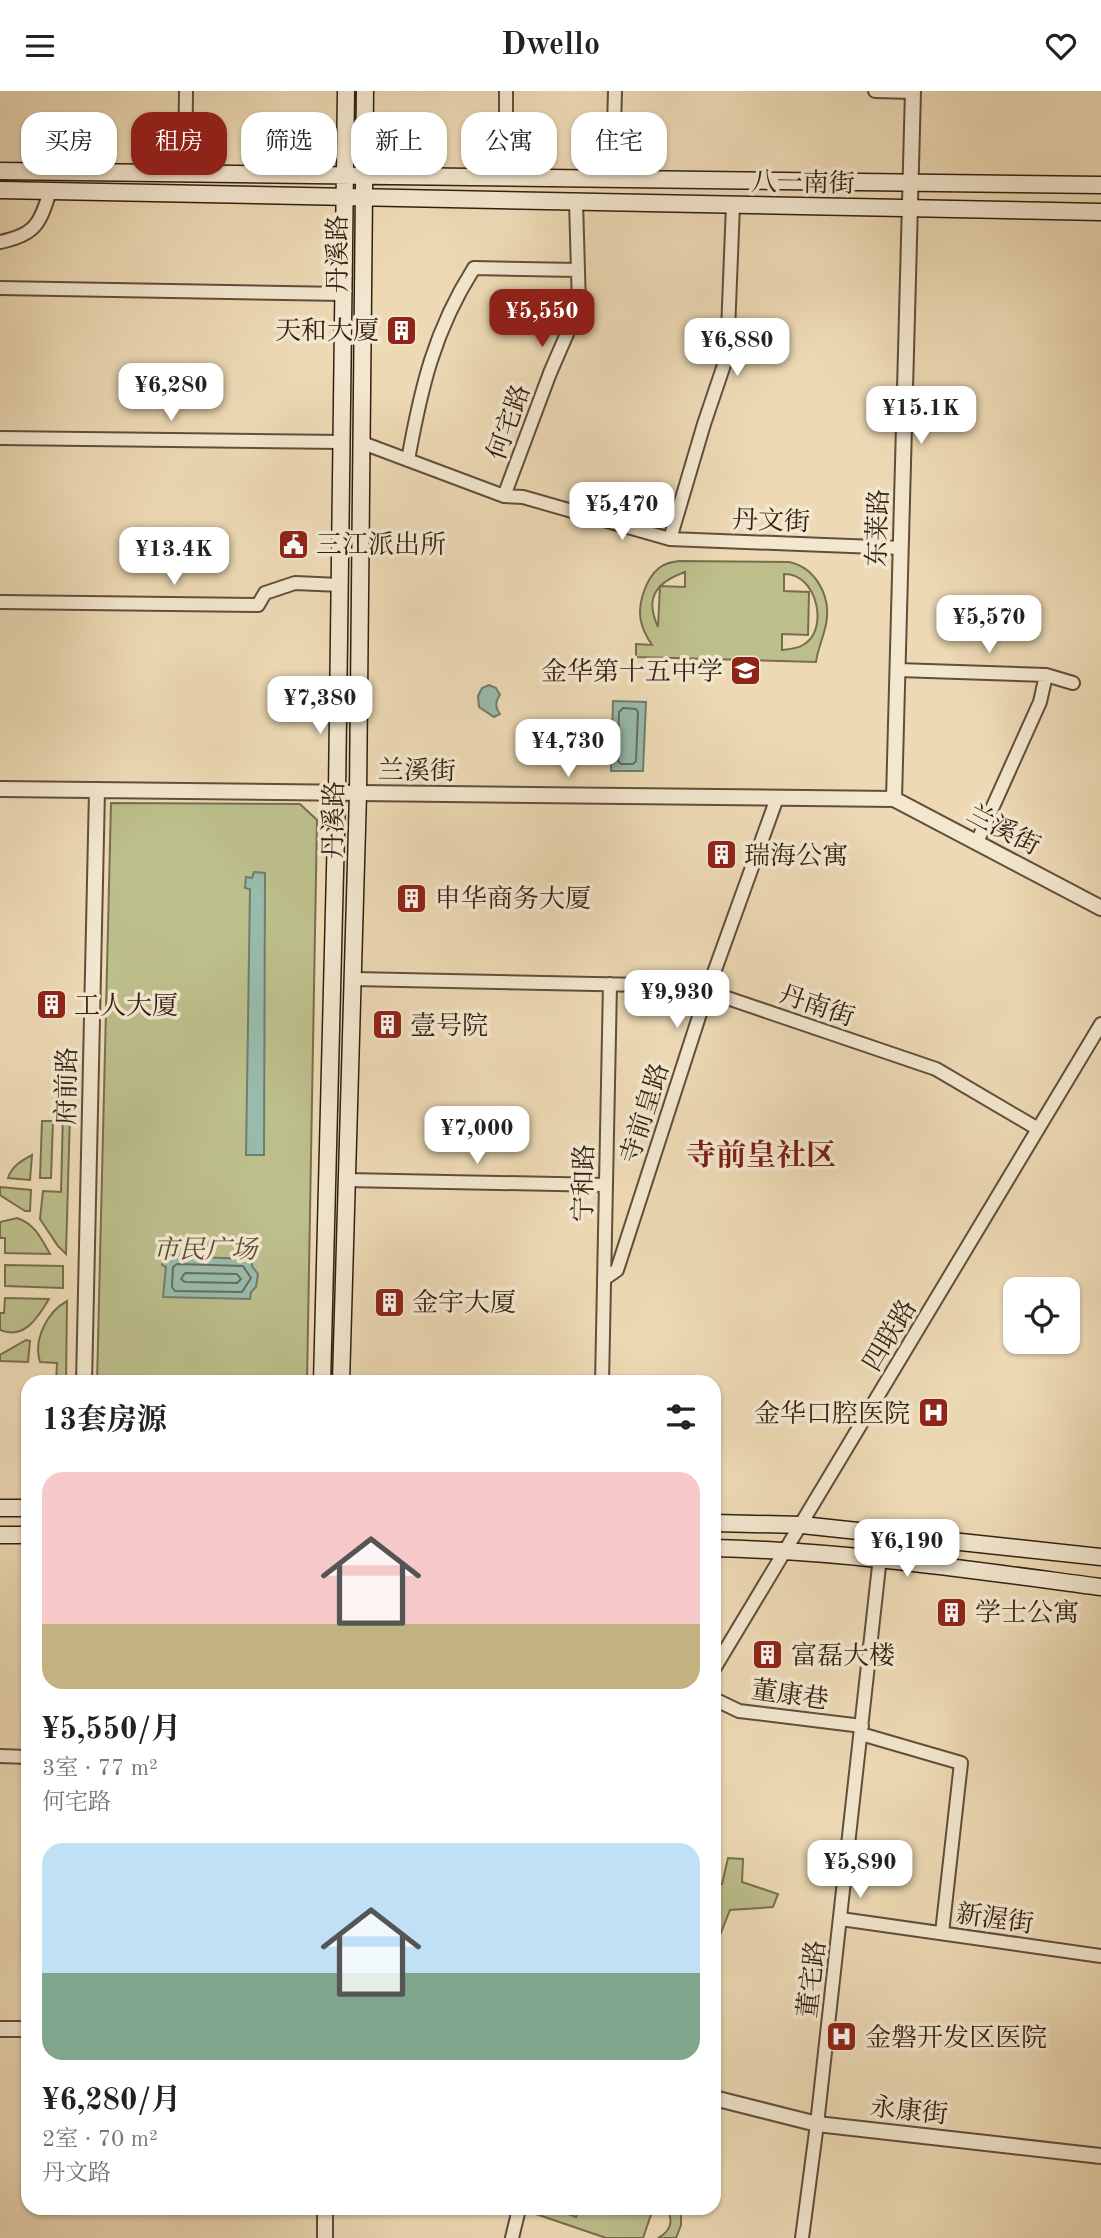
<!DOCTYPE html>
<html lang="zh">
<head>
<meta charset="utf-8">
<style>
  :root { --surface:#fff; --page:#f2f2f2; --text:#222; --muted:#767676; --accent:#8f2418 }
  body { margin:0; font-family:"Old Standard TT","Noto Serif SC",serif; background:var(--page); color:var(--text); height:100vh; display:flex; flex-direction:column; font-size:26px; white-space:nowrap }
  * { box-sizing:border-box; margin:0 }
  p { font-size:23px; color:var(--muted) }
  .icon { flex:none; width:38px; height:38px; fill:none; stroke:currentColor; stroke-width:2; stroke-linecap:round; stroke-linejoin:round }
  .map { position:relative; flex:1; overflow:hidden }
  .panel { position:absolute; left:21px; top:1284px; width:700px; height:840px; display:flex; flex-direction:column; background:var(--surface); border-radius:21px; box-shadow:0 2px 5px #0004 }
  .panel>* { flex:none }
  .banner { position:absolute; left:21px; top:21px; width:700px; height:63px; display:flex; gap:14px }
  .fabs { position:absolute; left:1003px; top:1186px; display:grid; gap:14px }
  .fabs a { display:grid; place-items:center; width:77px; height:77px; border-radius:14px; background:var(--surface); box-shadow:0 2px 5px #0004; font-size:35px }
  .price { position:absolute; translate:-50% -60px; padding:0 16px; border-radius:14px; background:#fff; color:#222; font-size:23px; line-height:46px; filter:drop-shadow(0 2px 4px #0008) }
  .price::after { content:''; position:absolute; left:50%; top:42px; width:21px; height:16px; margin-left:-10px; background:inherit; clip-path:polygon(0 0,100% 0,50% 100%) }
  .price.selected { background:var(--accent); color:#fff }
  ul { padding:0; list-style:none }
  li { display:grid; align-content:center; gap:14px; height:371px; padding:0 21px }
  li span { display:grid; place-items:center; height:217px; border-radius:21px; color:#555 }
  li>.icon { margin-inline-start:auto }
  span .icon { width:126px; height:126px; fill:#fffc; stroke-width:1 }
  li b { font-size:30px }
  h2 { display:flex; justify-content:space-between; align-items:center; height:84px; padding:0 21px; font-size:30px }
  .pill { padding:0 24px; border-radius:21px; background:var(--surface); box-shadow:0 2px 5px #0004; font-size:24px; line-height:63px }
  .pill.selected { background:var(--accent); color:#fff }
  header { display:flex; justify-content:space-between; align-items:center; height:91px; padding:0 21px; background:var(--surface); font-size:32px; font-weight:700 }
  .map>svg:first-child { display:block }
</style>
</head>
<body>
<header><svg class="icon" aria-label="menu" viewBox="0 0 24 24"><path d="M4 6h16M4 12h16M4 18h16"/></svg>Dwello<svg class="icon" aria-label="heart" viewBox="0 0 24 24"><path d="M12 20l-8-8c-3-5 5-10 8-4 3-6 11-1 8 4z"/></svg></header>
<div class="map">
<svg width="1101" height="2147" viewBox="0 0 1101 2147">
  <rect width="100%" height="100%" fill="#eddab5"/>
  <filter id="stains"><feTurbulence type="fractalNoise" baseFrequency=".00286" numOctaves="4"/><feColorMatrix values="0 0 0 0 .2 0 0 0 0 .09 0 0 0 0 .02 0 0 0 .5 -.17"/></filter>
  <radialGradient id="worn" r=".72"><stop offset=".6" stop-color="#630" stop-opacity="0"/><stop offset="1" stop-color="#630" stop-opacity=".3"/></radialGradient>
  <!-- green -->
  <path fill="#bcbe8b" stroke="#776e4e" stroke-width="2" fill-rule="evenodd" d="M679 470 789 471C814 476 829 502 827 526 826 542 818 555 816 571L636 566V553L652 554C648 548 644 541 642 534 636 517 645 488 659 477 665 472 672 471 679 470ZM685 481V496L660 495 658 536C644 506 657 491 685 481ZM784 483C817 482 830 539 803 554 797 558 789 558 782 559V543L808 544 809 501 784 500Z
    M111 712 300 713 317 729 307 1291 97 1292Z
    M70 1022 66 1163 58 1155 40 1128 43 1100 61 1101 63 1023Z
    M42 1030H53L51 1087H40Z
    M32 1064 30 1089 8 1087C12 1075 21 1070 32 1064Z
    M0 1096 31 1099 30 1120H25L0 1104Z
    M17 1127C35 1133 41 1147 50 1163L5 1162V1147H0V1131Z
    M5 1174 63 1175V1197L5 1195Z
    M5 1207 49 1208C38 1226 25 1249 0 1239V1222H4Z
    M67 1210 66 1291H56L57 1272 40 1271C33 1249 47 1221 67 1210Z
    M26 1249 30 1250 28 1271 0 1270V1264Z
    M728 1767 743 1768 742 1791 778 1803 773 1816 730 1819 718 1849 714 1848V1794L722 1793Z
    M534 2118H564L568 2123 576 2126 579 2118H653L643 2147H606L533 2122Z
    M668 2118H681V2134L676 2147H658C671 2140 673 2131 668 2118Z"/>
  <!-- water -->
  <path fill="#99bbab" stroke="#707d6e" stroke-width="2" d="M489 594 496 597 500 604C495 611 495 616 500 623L494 626 479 616 478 605 482 597Z
    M613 610 646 611 643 680H611Z
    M254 781 265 782 264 1064H246L250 798 245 797 246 786 252 787Z
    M164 1165 252 1168V1175L258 1183 256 1196 251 1201 250 1208 163 1206 166 1176 162 1174Z"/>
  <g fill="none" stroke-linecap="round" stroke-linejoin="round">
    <!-- shore -->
    <path stroke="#666d5e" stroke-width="2" d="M623 617 636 618 638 621 636 670 633 673H621L618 670 619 621Z
      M177 1173 243 1175 251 1187 242 1201 175 1200 172 1196 173 1176Z
      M185 1182 237 1183 241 1188 237 1192 185 1191 181 1188Z"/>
    <defs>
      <path id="minor" d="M506 0V71
        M875 0 913 1
        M613 73 615 0
        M185 84 186 0
        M0 151C35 144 40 133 50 100
        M0 197 344 203
        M0 347 342 351
        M360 351 504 405 523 406 670 448 901 457
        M408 369C421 297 434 240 474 177L578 179
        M504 405 550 282 579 215 576 110
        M670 448 704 333 727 265 733 114
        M0 511 258 514 265 502 295 492 340 494
        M898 579 1046 584 1073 592
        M977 751 1040 611 1046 584
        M354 888 692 895 936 978 1038 1038
        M346 1089 606 1094
        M604 1188 617 1179 707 901 777 707
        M602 1292 610 893
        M714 1578 1101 933
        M714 1608 739 1620 862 1635
        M861 1643 961 1672 942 1842
        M0 1665 28 1666
        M841 1828 1101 1865
        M512 2147 519 2118
        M802 2147 817 2033 880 1466"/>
      <path id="tertiary" d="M0 698 894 708 1101 817
        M894 708 913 0
        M84 1292 97 699
        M0 1938H28
        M714 2007 817 2033 1101 2065
        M325 2147V2118"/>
      <path id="secondary" d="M0 80 1101 94
        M0 99 1101 121
        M322 1292 337 702 346 0
        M341 1292 358 703 365 0
        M0 1417H28
        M714 1432 802 1434 1101 1466
        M0 1444H28
        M714 1457C845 1460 972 1479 1101 1496"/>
    </defs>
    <!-- minor casing -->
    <use href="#minor" stroke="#614e3b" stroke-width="16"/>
    <!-- tertiary casing -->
    <use href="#tertiary" stroke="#614e3b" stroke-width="18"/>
    <!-- secondary casing -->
    <use href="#secondary" stroke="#321f12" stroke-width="19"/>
    <!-- minor -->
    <use href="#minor" stroke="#f3e7cf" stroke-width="12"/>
    <!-- tertiary -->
    <use href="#tertiary" stroke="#f3e7cf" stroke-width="14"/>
    <!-- secondary -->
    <use href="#secondary" stroke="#f3e7cf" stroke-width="16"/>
  </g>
  <!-- icons -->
  <defs>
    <symbol id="building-square" viewBox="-11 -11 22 22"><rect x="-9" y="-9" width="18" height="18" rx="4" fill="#8f2418" stroke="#f3e7cf"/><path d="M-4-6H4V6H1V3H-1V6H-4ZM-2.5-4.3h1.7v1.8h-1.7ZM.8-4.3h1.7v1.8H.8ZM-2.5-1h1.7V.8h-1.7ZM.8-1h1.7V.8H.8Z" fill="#fff"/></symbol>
    <symbol id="civic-square" viewBox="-11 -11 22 22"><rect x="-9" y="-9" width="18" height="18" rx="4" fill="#8f2418" stroke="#f3e7cf"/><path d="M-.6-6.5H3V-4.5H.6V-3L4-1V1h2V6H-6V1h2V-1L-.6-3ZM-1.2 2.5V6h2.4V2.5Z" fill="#fff"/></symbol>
    <symbol id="school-square" viewBox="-11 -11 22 22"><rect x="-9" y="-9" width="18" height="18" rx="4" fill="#8f2418" stroke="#f3e7cf"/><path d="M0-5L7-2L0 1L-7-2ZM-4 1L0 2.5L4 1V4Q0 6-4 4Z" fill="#fff"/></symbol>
    <symbol id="hospital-square" viewBox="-11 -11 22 22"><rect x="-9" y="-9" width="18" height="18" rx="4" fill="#8f2418" stroke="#f3e7cf"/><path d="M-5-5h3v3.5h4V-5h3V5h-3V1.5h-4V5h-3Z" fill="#fff"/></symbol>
  </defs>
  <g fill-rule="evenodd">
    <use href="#building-square" x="384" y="222" width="35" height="35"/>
    <use href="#civic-square" x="276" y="436" width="35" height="35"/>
    <use href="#school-square" x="728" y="562" width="35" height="35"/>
    <use href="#building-square" x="704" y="746" width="35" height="35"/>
    <use href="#building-square" x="394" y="790" width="35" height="35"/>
    <use href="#building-square" x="34" y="896" width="35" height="35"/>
    <use href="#building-square" x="370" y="916" width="35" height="35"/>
    <use href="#building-square" x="372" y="1194" width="35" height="35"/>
    <use href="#hospital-square" x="916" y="1304" width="35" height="35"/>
    <use href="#building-square" x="934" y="1504" width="35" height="35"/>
    <use href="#building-square" x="750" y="1546" width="35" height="35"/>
    <use href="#hospital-square" x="824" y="1928" width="35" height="35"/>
  </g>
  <g text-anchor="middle" stroke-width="7" stroke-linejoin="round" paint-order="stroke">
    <!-- street labels -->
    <g font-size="26" fill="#321f12" stroke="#f3e7cf">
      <text transform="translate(803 91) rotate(1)" y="9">八一南街</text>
      <text transform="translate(337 163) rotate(-90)" y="9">丹溪路</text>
      <text transform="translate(508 331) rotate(-70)" y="9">何宅路</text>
      <text transform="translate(771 429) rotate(2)" y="9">丹文街</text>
      <text transform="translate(877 437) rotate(-88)" y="9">东莱路</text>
      <text transform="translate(417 679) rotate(1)" y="9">兰溪街</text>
      <text transform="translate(333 729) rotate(-89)" y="9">丹溪路</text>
      <text transform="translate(1004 738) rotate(28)" y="9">兰溪街</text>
      <text transform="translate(817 914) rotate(19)" y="9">丹南街</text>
      <text transform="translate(66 995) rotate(-89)" y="9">府前路</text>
      <text transform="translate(644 1022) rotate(-72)" y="9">寺前皇路</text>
      <text transform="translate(583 1092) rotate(-89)" y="9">宁和路</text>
      <text transform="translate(889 1244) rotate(-59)" y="9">四联路</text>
      <text transform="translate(790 1603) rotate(8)" y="9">董康巷</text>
      <text transform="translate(995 1827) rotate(8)" y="9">新渥街</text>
      <text transform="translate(811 1888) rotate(-83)" y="9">董宅路</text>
      <text transform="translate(909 2019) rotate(6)" y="9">永康街</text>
    </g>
    <!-- poi labels -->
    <g font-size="26" fill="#321f12" stroke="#f3e7cf" text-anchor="start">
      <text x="379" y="248" text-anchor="end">天和大厦</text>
      <text x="316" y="462">三江派出所</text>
      <text x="723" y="589" text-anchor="end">金华第十五中学</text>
      <text x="744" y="773">瑞海公寓</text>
      <text x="435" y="816">申华商务大厦</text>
      <text x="74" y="923">工人大厦</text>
      <text x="410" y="943">壹号院</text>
      <text x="412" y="1220">金宇大厦</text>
      <text x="910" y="1331" text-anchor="end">金华口腔医院</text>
      <text x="975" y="1530">学士公寓</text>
      <text x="791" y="1573">富磊大楼</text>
      <text x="865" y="1955">金磐开发区医院</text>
    </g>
    <!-- park labels -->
    <g font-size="26" font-style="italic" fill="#5b4f36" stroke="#f3e7cf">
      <text x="205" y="1167">市民广场</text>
    </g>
    <!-- quarter labels -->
    <g font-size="30" font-weight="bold" fill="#7a1f14" stroke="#f3e7cf">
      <text x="761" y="1074">寺前皇社区</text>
    </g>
  </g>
  <rect width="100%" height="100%" filter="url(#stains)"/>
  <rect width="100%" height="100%" fill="url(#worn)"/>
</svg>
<div class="fabs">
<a><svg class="icon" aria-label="locate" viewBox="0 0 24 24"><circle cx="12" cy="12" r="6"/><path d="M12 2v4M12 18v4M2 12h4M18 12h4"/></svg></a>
</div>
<b class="price selected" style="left:542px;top:258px">¥5,550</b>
<b class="price" style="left:737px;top:287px">¥6,880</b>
<b class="price" style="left:171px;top:332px">¥6,280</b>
<b class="price" style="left:921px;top:355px">¥15.1K</b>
<b class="price" style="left:622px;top:451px">¥5,470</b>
<b class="price" style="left:174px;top:496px">¥13.4K</b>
<b class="price" style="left:989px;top:564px">¥5,570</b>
<b class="price" style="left:320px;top:645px">¥7,380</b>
<b class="price" style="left:568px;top:688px">¥4,730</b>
<b class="price" style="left:677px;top:939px">¥9,930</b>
<b class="price" style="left:477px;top:1075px">¥7,000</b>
<b class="price" style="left:907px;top:1488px">¥6,190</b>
<b class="price" style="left:860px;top:1809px">¥5,890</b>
<div class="banner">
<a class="pill">买房</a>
<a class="pill selected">租房</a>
<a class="pill">筛选</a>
<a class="pill">新上</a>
<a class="pill">公寓</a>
<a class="pill">住宅</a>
</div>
<section class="panel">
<h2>13套房源<svg class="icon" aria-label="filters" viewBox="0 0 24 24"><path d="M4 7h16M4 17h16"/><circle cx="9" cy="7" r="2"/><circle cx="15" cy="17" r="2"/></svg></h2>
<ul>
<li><span style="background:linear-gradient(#f6c9c9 70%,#c2b280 0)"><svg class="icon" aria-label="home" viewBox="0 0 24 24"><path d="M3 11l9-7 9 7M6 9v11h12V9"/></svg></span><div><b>¥5,550/月</b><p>3室 · 77 m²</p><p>何宅路</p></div></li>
<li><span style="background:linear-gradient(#bfe0f5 60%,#7fa58c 0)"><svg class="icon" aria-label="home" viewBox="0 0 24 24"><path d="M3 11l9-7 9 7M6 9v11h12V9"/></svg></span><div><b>¥6,280/月</b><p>2室 · 70 m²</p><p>丹文路</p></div></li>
</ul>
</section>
</div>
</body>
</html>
